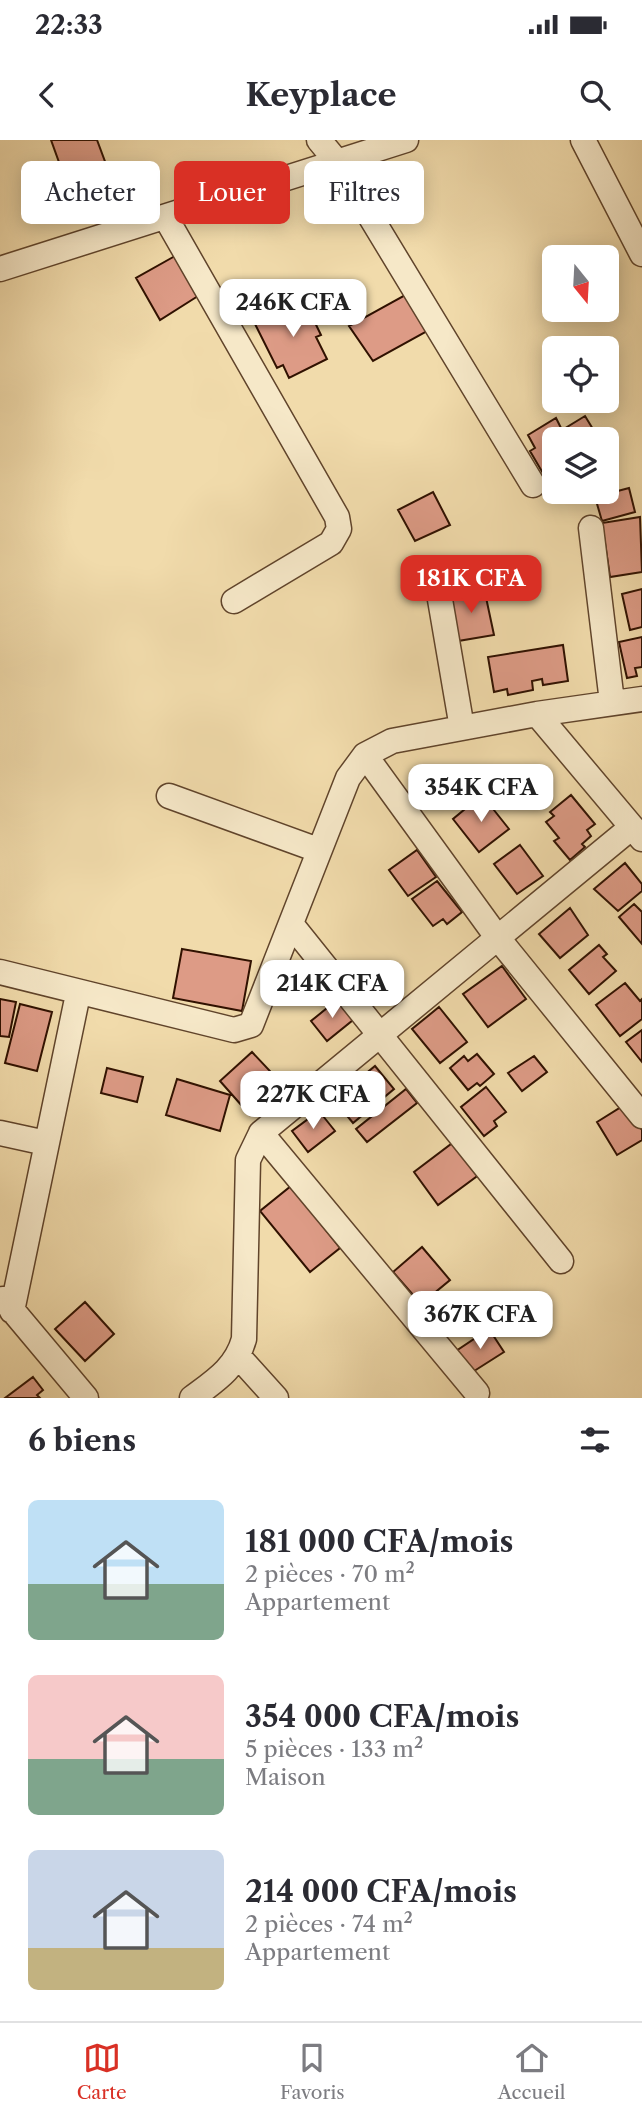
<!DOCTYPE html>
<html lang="fr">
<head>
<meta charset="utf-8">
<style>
  :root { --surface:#fff; --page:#f7f7f7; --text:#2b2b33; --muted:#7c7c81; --line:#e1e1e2; --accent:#d93025 }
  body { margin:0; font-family:"Libre Caslon Text",serif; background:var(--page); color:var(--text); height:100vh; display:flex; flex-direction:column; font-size:26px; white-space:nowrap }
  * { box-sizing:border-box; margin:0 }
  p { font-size:23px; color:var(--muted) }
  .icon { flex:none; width:38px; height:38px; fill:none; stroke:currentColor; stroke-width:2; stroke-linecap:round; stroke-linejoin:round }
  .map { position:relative; height:1258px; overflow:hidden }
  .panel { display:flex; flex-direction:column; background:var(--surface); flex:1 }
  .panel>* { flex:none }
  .banner { position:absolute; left:21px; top:21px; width:600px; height:63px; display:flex; gap:14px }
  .needle { width:46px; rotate:162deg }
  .fabs { position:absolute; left:542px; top:105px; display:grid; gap:14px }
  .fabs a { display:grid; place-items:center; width:77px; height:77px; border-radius:10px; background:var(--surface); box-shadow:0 4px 18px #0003; font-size:35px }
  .price { position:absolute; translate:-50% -60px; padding:0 16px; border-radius:14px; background:#fff; color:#222; font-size:23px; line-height:46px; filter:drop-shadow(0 2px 4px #0008) }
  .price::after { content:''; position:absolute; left:50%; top:42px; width:21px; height:16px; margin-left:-10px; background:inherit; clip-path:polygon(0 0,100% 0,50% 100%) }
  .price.current { background:var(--accent); color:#fff }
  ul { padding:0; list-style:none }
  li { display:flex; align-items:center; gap:21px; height:175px; padding:0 28px }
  li span { display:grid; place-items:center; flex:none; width:196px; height:140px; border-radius:10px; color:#555 }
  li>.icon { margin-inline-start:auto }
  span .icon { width:84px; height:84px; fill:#fffc; stroke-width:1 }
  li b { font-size:30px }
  h2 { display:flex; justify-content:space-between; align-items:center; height:84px; padding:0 28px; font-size:30px }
  .tag { padding:0 24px; border-radius:10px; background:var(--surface); box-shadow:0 4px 18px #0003; font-size:24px; line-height:63px }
  .tag.current { background:var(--accent); color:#fff }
  .status { display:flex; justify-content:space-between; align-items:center; height:49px; padding:0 35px; background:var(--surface); direction:ltr }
  .status svg { height:19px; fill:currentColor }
  header { display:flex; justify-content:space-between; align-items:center; height:91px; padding:0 28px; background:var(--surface); font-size:32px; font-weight:700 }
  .menu { display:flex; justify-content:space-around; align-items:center; height:98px; border-top:2px solid var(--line); background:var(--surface); font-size:19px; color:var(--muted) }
  .menu a { display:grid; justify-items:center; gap:4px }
  .menu .current { color:var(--accent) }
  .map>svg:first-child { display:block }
</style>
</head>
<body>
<div class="status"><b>22:33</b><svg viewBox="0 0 49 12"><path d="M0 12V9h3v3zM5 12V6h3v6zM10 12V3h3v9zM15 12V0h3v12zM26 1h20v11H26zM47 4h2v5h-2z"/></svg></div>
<header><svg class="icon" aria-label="back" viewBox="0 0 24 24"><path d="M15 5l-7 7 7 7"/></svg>Keyplace<svg class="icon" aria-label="search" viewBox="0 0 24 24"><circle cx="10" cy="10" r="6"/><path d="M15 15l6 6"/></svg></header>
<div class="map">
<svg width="642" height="1258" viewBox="0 0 642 1258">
  <rect width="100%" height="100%" fill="#f1dbab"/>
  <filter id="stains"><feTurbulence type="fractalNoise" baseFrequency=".00286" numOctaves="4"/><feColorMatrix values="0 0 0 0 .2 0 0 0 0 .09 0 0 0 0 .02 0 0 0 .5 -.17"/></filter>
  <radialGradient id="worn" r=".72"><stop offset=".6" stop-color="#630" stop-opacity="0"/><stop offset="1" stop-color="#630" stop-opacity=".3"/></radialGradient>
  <!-- building -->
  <path fill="#dd9b86" stroke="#301100" stroke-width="2" d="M51 0H97L110 35 69 50Z
    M175 116 198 156 160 180 136 138Z
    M407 154 431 189 373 221 349 186Z
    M304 160 321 195 316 197 327 219 289 238 283 225 277 228 255 184Z
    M585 276 599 299H555V329L544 335 530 311 535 308 528 295 556 278 562 290Z
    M629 348 635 372 602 381 595 357Z
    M433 352 450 385 415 401 398 370Z
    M640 377 642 432 610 437 602 383Z
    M484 448 494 495 458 501 448 454Z
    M642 449V487L630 490 622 454Z
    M642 497V527L635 528 637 536 627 538 619 502Z
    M563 505 568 541 543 545 542 539 532 541 533 550 508 555 507 549 494 552 488 517Z
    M482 655 509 689 479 712 453 679Z
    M571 655 595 684 587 690 591 696 582 704 585 707 570 720 554 701 559 698 546 682 554 676 550 672Z
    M520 705 543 736 517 754 494 724Z
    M417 710 436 737 408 756 389 730Z
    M625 723 642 744V751L618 771 594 749Z
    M437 741 462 772 447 784 443 779 433 786 412 759Z
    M634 764 642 772V804L619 777Z
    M570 768 588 795 560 818 539 794Z
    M599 805 607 814 603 817 616 831 589 854 569 830Z
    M182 809 251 821 242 871 173 858Z
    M502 826 526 859 488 887 463 854Z
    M625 843 640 861 642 859V879L620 896 596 865Z
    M0 859 16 862 9 897 0 896Z
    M337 860 353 880 327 901 311 881Z
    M20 864 52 872 37 931 5 923Z
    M439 867 467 902 440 923 412 889Z
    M642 890V922L626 902Z
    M252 912 283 945 250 975 220 941Z
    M477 914 494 934 480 946 477 943 468 950 450 928 464 916 468 921Z
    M534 916 547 932 522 951 508 933Z
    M375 926 394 949 353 983 334 960Z
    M107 928 143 937 137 962 101 953Z
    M177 939 230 955 220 991 166 975Z
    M486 947 506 972 494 981 497 986 484 996 461 967Z
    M406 949 417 963 367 1002 356 989Z
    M626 964 642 990V1000L617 1015 597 982Z
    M319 971 335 991 308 1012 292 991Z
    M459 998 484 1031 438 1065 414 1032Z
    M291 1046 340 1108 310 1132 260 1071Z
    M422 1107 450 1140 421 1164 393 1132Z
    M85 1162 114 1194 85 1221 55 1189Z
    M489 1189 504 1212 471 1233 456 1211Z
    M33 1237 43 1250 37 1255 40 1258H5Z"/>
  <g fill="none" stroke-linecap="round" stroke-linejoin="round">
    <defs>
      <path id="minor" d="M319 0 338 23 533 345
        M583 0 642 114
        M166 78 337 377 339 389 331 403 234 461
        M0 129 406 0
        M591 388 612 562
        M437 442 462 588
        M537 574 642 699
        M365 615 497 797 642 976
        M169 656 318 710
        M291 784 561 1121
        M0 832 234 890 251 885 348 638 365 615 392 601 537 574 642 559
        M0 993 46 1003
        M261 993 477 1253
        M3 1159 86 1258
        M12 1171 78 854
        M239 1217 276 1258
        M192 1258C215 1241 236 1228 244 1199L248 1020 261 993 632 687"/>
    </defs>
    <!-- minor casing -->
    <use href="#minor" stroke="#60442b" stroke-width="27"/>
    <!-- minor -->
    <use href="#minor" stroke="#f6e8c8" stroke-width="24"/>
  </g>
  <rect width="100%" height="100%" filter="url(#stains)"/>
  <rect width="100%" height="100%" fill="url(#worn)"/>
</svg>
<div class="fabs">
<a><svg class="needle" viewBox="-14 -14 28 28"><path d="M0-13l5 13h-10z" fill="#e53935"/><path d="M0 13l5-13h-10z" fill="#7c7c81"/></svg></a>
<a><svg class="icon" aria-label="locate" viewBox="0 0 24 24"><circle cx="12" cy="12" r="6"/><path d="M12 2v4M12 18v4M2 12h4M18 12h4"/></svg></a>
<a><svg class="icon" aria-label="layers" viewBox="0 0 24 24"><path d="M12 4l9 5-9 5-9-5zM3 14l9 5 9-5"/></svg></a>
</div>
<b class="price" style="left:293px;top:199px">246K CFA</b>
<b class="price current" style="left:471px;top:475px">181K CFA</b>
<b class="price" style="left:481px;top:684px">354K CFA</b>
<b class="price" style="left:332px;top:880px">214K CFA</b>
<b class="price" style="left:313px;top:991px">227K CFA</b>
<b class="price" style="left:480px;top:1211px">367K CFA</b>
<div class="banner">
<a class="tag">Acheter</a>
<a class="tag current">Louer</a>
<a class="tag">Filtres</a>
</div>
</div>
<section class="panel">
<h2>6 biens<svg class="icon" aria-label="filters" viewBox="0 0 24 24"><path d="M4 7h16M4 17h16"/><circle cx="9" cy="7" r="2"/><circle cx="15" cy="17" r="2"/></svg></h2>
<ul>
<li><span style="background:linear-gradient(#bfe0f5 60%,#7fa58c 0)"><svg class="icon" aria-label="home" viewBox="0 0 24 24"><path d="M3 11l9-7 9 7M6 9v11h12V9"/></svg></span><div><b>181 000 CFA/mois</b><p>2 pièces · 70 m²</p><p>Appartement</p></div></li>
<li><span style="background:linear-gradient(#f6c9c9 60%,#7fa58c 0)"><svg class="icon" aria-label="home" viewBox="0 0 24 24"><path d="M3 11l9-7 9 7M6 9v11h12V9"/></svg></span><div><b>354 000 CFA/mois</b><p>5 pièces · 133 m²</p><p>Maison</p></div></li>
<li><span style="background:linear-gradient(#c9d6e8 70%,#c2b280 0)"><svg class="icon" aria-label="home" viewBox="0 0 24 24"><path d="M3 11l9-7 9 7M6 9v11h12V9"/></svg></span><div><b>214 000 CFA/mois</b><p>2 pièces · 74 m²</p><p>Appartement</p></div></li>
</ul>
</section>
<nav class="menu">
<a class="current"><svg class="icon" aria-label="map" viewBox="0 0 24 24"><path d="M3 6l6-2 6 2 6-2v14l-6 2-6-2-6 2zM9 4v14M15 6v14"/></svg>Carte</a>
<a><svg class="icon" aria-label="saved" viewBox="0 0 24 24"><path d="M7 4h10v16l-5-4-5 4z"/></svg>Favoris</a>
<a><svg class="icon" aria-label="home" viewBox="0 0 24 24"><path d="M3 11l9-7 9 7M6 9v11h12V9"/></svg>Accueil</a>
</nav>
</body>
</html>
